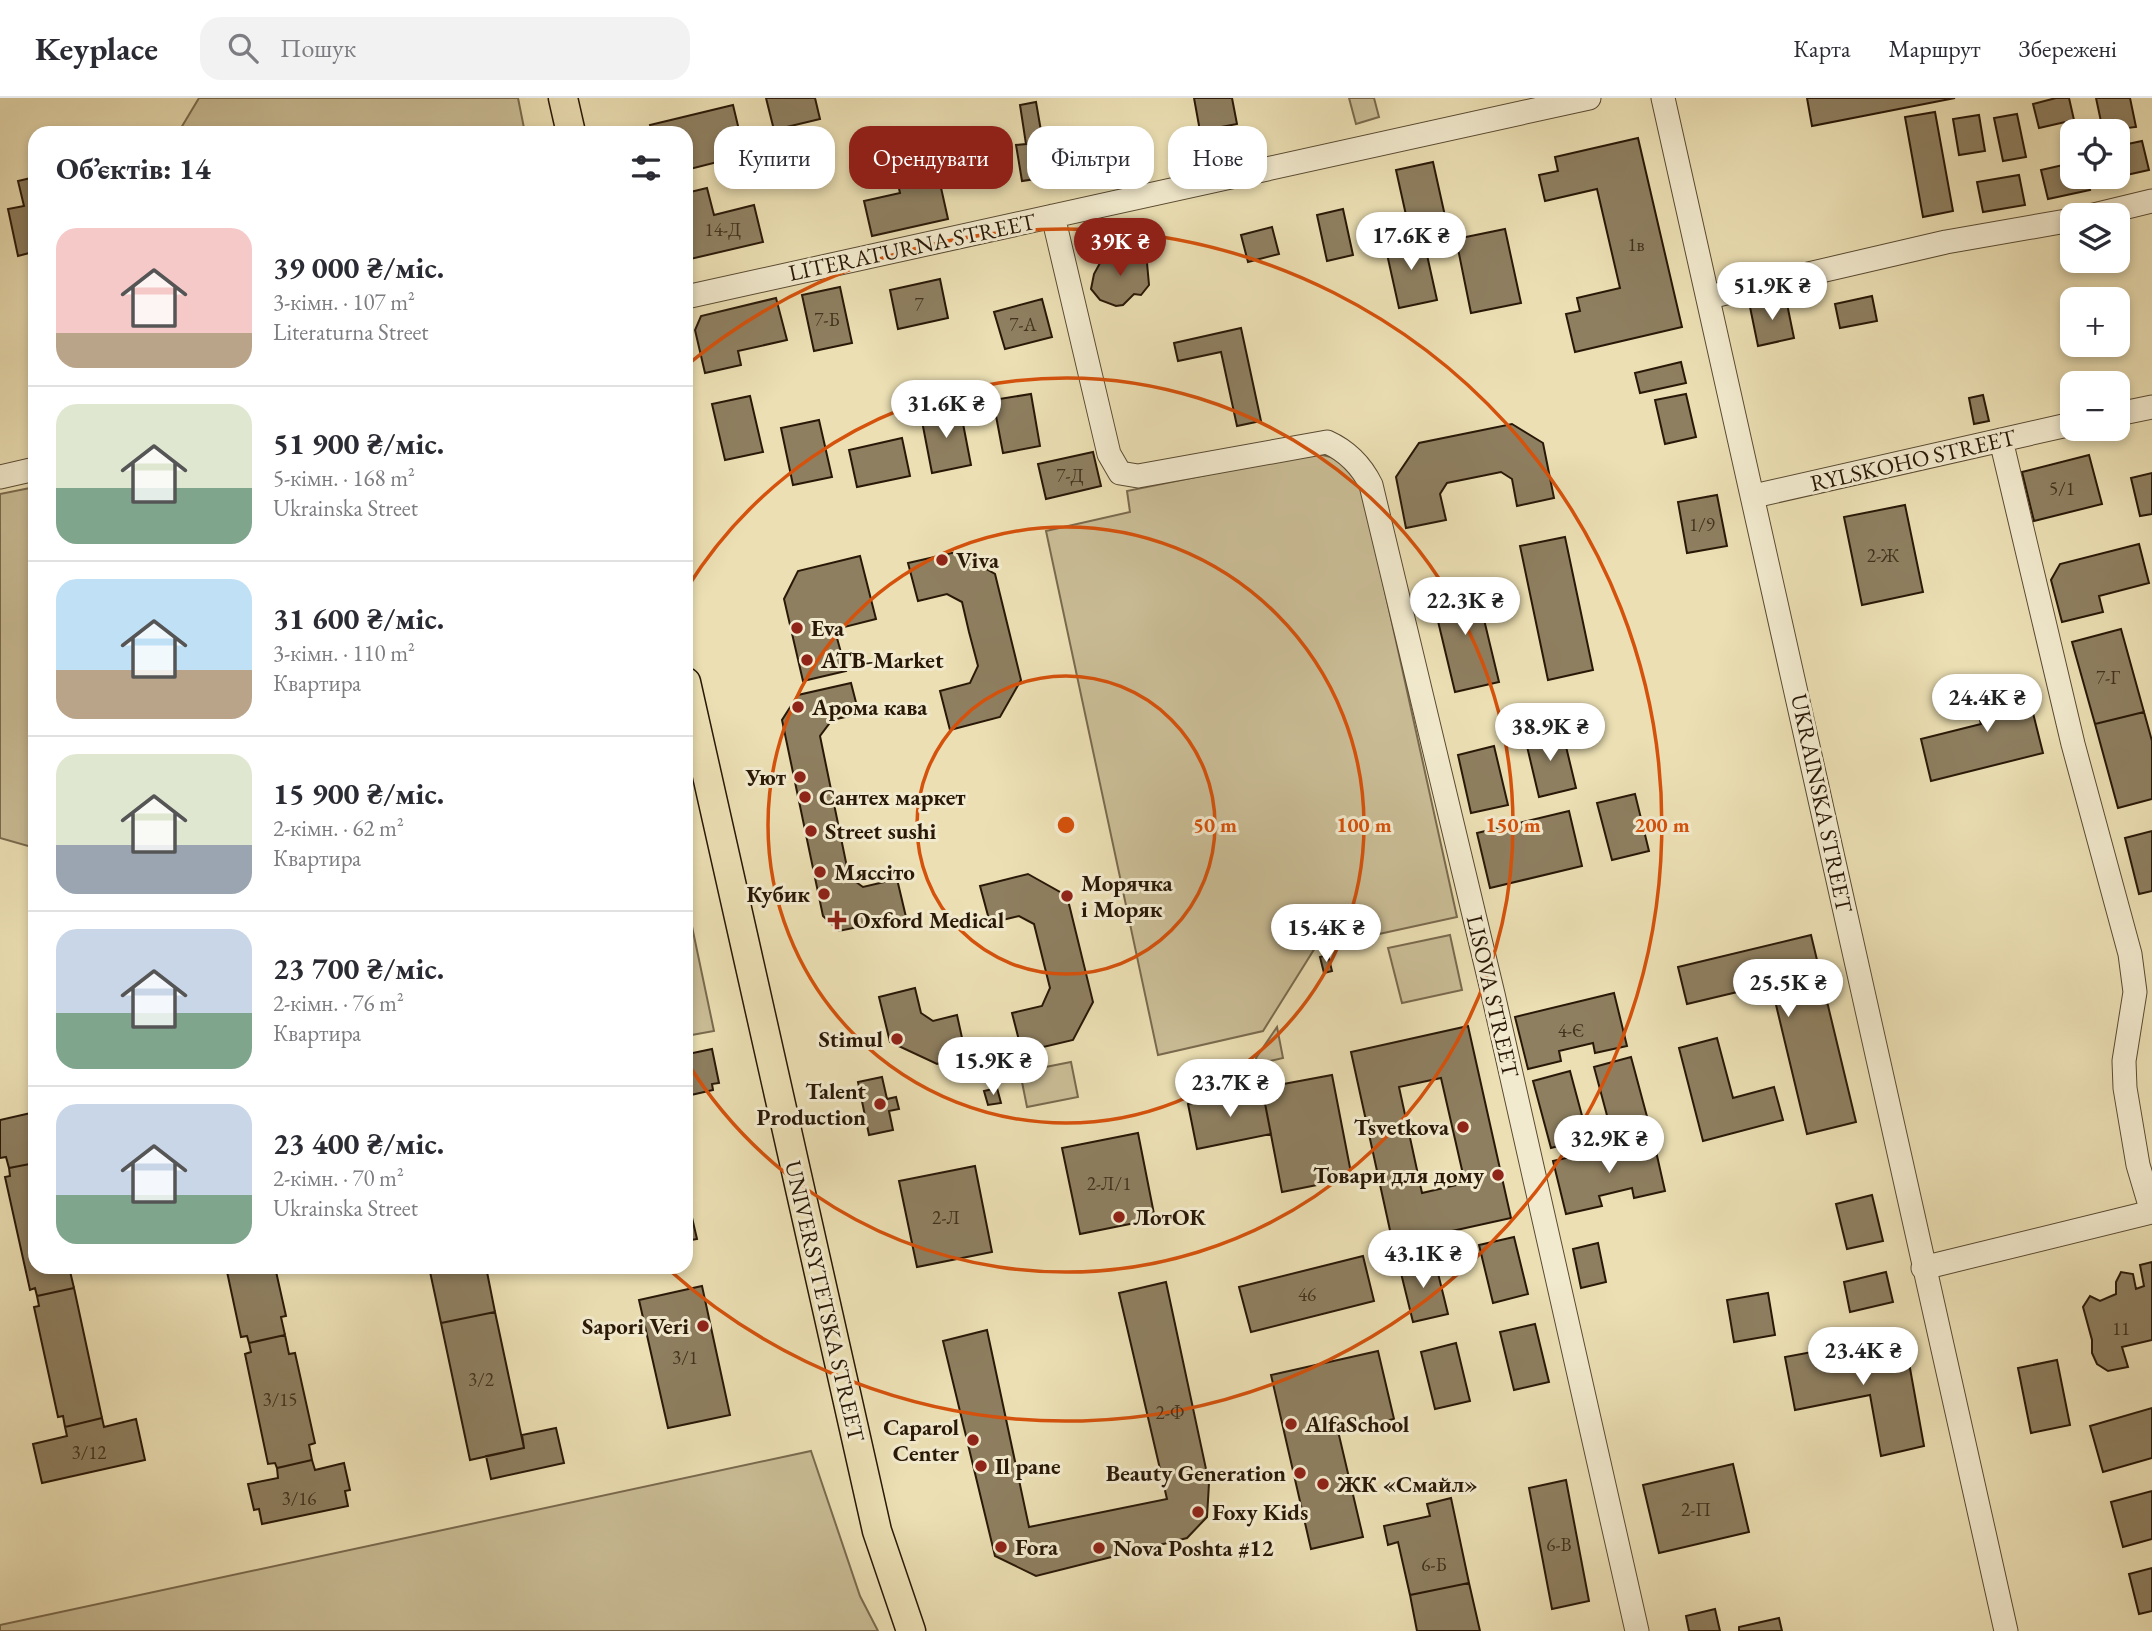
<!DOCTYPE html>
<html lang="uk">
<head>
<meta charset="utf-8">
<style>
  :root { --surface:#fff; --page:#f2f2f3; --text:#2b2b33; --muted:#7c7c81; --line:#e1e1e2; --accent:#8f2418 }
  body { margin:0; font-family:"EB Garamond",serif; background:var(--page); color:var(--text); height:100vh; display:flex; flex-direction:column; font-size:26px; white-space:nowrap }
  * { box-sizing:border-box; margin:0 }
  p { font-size:23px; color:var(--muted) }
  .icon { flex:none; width:38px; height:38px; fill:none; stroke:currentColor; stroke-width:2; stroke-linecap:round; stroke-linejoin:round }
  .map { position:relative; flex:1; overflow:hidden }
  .drawer { position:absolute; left:28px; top:28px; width:665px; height:1148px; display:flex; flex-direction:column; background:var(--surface); border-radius:21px; box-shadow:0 4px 10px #0003 }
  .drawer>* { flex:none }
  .top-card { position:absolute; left:714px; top:28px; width:665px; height:63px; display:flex; gap:14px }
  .tools { position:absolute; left:2060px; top:21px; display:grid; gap:14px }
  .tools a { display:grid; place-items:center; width:70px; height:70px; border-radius:14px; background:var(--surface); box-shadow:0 4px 10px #0003; font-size:35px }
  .price { position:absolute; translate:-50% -60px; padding:0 16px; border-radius:24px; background:#fff; color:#222; font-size:23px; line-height:46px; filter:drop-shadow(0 2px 4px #0008) }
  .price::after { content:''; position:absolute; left:50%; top:42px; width:21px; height:16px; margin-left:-10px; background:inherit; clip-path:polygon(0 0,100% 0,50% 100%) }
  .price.current { background:var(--accent); color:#fff }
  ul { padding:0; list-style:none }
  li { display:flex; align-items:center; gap:21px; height:175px; padding:0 28px }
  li+li { border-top:2px solid var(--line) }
  li span { display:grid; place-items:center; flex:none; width:196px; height:140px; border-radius:21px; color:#555 }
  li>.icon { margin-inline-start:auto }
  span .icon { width:84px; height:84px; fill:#fffc; stroke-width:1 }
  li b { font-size:30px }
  h2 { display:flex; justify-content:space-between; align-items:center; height:84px; padding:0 28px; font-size:30px }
  .tag { padding:0 24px; border-radius:21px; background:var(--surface); box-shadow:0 4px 10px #0003; font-size:24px; line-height:63px }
  .tag.current { background:var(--accent); color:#fff }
  header { display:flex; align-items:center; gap:42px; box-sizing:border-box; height:98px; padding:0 35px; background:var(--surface); border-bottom:2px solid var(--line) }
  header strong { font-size:33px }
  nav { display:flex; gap:38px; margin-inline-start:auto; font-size:24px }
  .search { width:490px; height:63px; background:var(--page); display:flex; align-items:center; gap:18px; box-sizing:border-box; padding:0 24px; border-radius:21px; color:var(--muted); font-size:26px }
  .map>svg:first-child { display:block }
</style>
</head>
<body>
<header>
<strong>Keyplace</strong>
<div class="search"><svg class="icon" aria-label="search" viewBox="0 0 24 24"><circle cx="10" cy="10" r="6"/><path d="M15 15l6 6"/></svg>Пошук</div>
<nav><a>Карта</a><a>Маршрут</a><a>Збережені</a></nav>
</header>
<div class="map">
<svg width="2152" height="1533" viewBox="0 0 2152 1533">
  <rect width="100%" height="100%" fill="#ebdfb3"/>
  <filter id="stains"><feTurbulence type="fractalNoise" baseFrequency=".00286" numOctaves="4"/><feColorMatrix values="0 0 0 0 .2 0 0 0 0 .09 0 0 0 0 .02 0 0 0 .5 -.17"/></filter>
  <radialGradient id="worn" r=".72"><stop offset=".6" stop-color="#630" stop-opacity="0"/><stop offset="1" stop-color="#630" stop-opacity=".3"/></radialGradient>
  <!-- green -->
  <path fill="#cabd96" stroke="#7a6a4e" stroke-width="2" d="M199 0H518L525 35H178Z
    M1349 0H1374L1379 19 1356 26Z
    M1314 355 1339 361 1360 380 1457 819 1315 850 1263 933 1158 957 1046 433 1130 414 1127 393Z
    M35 389V750L0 740V396Z
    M686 800 714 933 686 938Z
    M1450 837 1462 892 1402 905 1388 850Z
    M1277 929 1283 960 1257 966 1256 960Z
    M1071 964 1078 999 1027 1009 1020 974Z
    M811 1353 860 1498 878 1533H0V1527Z"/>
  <!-- building -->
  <path fill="#8e7f60" stroke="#291807" stroke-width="2" fill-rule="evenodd" d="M766 0H815L820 21 774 32Z
    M1194 0H1232L1237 26 1200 33Z
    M1807 0H1955L1812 28Z
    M2056 0H2069L2074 22 2039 30 2033 6Z
    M2096 0H2130L2136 29 2103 33Z
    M1036 4 1049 79 1022 83 1016 47 1026 46 1020 7Z
    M733 7 745 57 686 72V35H652L650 27Z
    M1935 14 1953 113 1923 119 1905 19Z
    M2017 16 2026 59 2003 63 1994 20Z
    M1979 17 1985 53 1959 57 1953 21Z
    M1638 40 1682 229 1575 254 1566 216 1580 213 1577 200 1620 190 1597 91 1545 103 1539 77 1558 73 1555 59Z
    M2142 43 2149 72 2113 80 2118 79V48Z
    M933 54 948 121 872 138 864 103 900 95 893 63Z
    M1433 64 1447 127 1410 135 1396 72Z
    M2072 65V79H2087L2090 92 2048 101 2041 72Z
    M2019 77 2025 107 1983 114 1977 84Z
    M35 79V164L33 154 18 158 8 111 24 108 18 83Z
    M707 90 714 117 754 107 763 144 686 162V95Z
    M1343 111 1353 157 1327 163 1317 117Z
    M1272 129 1279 156 1248 164 1241 137Z
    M1505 131 1521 205 1471 215 1456 141Z
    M1423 139 1437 202 1399 210 1385 147Z
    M1106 154 1119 159 1136 154 1144 158 1147 165 1149 187 1141 197 1134 196 1123 207 1116 208 1100 202 1091 191 1094 176Z
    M940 181 948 220 898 231 890 192Z
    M840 189 852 245 814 253 802 197Z
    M1872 198 1877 223 1840 230 1835 206Z
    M776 200 787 242 738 253 741 267 705 275 695 232 701 218Z
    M1042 201 1052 239 1005 251 994 214Z
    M1786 201 1794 240 1758 248 1750 209Z
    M1241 230 1261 323 1237 328 1221 254 1178 263 1174 245Z
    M1681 264 1686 285 1640 295 1635 275Z
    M1031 296 1040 348 1003 355 993 302Z
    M1686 296 1696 339 1665 346 1655 302Z
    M1983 297 1989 323 1974 326 1969 300Z
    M750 298 763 354 725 362 712 306Z
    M960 310 971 367 932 375 921 318Z
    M819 322 832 379 793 387 781 330Z
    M1512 326 1543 345 1554 400 1517 408 1512 381 1501 374 1447 385 1440 396 1446 422 1406 430 1396 379 1419 345Z
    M902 340 910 378 857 389 849 352Z
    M1093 354 1101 388 1046 401 1038 366Z
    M2089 357 2102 406 2034 423 2022 374Z
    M2152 375V416L2140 418 2131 380Z
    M1717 397 1727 448 1687 455 1678 404Z
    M1905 407 1923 494 1862 507 1844 419Z
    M1565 439 1593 572 1548 582 1520 448Z
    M2139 446 2149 485 2099 498 2103 514 2062 524 2051 482 2060 466Z
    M956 454 995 476 1021 582 1000 619 950 632 940 593 970 585 978 568 969 534 962 504 947 496 918 503 908 465Z
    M860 458 876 521 844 529 837 540 846 573 803 583 784 501 798 473Z
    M1475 484 1499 584 1455 594 1431 494Z
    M2121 531 2144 614 2095 626 2072 544Z
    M2024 579 2043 655 1931 683 1921 641 1981 626 1972 592Z
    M851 585 859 616 832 622 820 638 849 779 863 789 897 781 906 819 839 833 823 818 782 622 798 597Z
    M2144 614 2152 643V701L2118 710 2095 626Z
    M1562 632 1576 690 1539 699 1525 640Z
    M1494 648 1508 707 1471 715 1458 657Z
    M1635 696 1649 753 1612 762 1597 705Z
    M1569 713 1582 768 1490 790 1477 735Z
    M2152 733V793L2139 796 2125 740Z
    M1028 776 1067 798 1093 904 1073 942 1022 954 1012 915 1042 908 1050 890 1034 826 1019 818 990 825 980 788Z
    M1811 837 1856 1024 1807 1036 1771 886 1687 906 1678 869Z
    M1328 857 1332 873 1324 875 1320 859Z
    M915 890 921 915 933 923 957 917 966 958 937 966 890 944 879 899Z
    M1614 895 1627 948 1595 955 1593 945 1559 953 1561 963 1528 971 1515 919Z
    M1468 928 1511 1120 1393 1146 1351 954ZM1441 980 1465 1085 1422 1095 1399 989Z
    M1717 940 1733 1000 1774 989 1783 1022 1703 1043 1679 950Z
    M712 951 719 985 712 986 713 992 691 997 686 975V966L690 965 688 956Z
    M1631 959 1649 1026 1612 1036 1594 969Z
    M1570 973 1588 1040 1551 1050 1533 983Z
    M1332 977 1352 1080 1282 1094 1262 990Z
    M882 979 887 1001 896 999 899 1011 889 1013 893 1032 869 1037 858 984Z
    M997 990 1001 1005 988 1007 984 993Z
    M1262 990 1271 1036 1197 1051 1188 1006Z
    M35 1014V1065L9 1070 6 1059 0 1060V1022Z
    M1138 1035 1155 1121 1080 1136 1062 1050Z
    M1653 1040 1665 1093 1634 1100 1632 1090 1599 1098 1602 1108 1566 1116 1553 1063Z
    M35 1065V1169H69L74 1190 37 1198 35 1190 30 1192 5 1079 10 1078 9 1070Z
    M975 1068 992 1154 917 1169 899 1083Z
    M686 1094 697 1141 686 1143Z
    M1872 1097 1883 1143 1847 1151 1836 1106Z
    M1514 1139 1528 1196 1493 1205 1479 1147Z
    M1598 1145 1606 1184 1581 1190 1573 1151Z
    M1363 1158 1374 1203 1251 1234 1239 1189Z
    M1434 1159 1448 1216 1413 1224 1399 1167Z
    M2152 1164V1242L2122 1249 2128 1269 2108 1273 2097 1266 2092 1255V1242L2083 1209 2090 1198 2100 1203 2116 1196V1184L2121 1174 2133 1176 2136 1191 2144 1188 2140 1167Z
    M226 1169H275L286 1218 281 1219 285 1237 249 1245 247 1238 241 1239Z
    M429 1169H486L495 1214 441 1225Z
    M1886 1174 1893 1204 1850 1214 1844 1184Z
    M1166 1184 1209 1385 1207 1419 1187 1440 1036 1478 995 1458 943 1243 987 1232 1029 1429 1167 1401 1119 1195Z
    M702 1188 730 1317 668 1330 639 1202Z
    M74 1190 102 1320 65 1329 63 1318 58 1319 34 1209 39 1208 37 1198Z
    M1768 1195 1775 1237 1734 1244 1727 1202Z
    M495 1214 524 1350 470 1362 441 1225Z
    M1535 1226 1549 1284 1514 1292 1500 1234Z
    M285 1237 289 1256 295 1255 315 1345 309 1347 312 1362 277 1370 275 1365 268 1366 245 1256 251 1254 249 1245Z
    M1904 1237 1924 1348 1881 1358 1870 1297 1795 1312 1785 1259Z
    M1456 1245 1470 1303 1435 1311 1421 1254Z
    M1378 1253 1394 1321 1338 1333 1363 1439 1311 1451 1271 1277Z
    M2057 1262 2070 1327 2031 1335 2018 1270Z
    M2152 1310V1360L2103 1374 2090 1328Z
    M102 1320 104 1329 136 1321 145 1362 42 1385 33 1346 67 1338 65 1329Z
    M556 1330 564 1365 491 1381 486 1358 524 1350 522 1337Z
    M312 1362 315 1372 344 1365 350 1392 345 1393 348 1408 262 1426 259 1411 254 1412 248 1386 278 1380 277 1370Z
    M1733 1366 1749 1434 1659 1455 1643 1387Z
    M1566 1382 1589 1503 1552 1511 1529 1390Z
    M2152 1393V1441L2123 1449 2111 1404Z
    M1451 1400 1469 1485 1410 1497 1398 1444 1388 1447 1384 1428 1430 1418 1427 1406Z
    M2152 1470V1513L2139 1516 2129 1476Z
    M1469 1485 1480 1533H1417L1410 1497Z
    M1715 1511 1720 1533H1689L1686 1518Z
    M1779 1520 1782 1533H1739V1529Z"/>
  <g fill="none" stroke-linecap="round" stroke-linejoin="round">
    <defs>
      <path id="minor" d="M1663 0 2006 1533
        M2094 117 2152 103
        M1053 118 1109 356 1120 375 1138 378 1327 344C1347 353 1361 367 1371 387L1493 896 1637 1533
        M686 199 1589 0
        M1709 199 1946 144 2072 122
        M2118 316 2152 309
        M2001 342 2073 646 2130 856 2135 894 2124 963 2125 990 2138 1067 2152 1114
        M0 379 35 371
        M1754 398 2072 326
        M1923 1170 2152 1114"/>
      <path id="major" d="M563 0 571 35
        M686 584 877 1433 911 1533"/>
    </defs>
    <!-- minor casing -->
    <use href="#minor" stroke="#5a4a32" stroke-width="25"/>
    <!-- major casing -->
    <use href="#major" stroke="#291807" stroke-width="31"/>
    <!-- minor -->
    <use href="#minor" stroke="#f2eace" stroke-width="23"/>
    <!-- major -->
    <use href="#major" stroke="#ebdfb3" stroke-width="28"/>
  </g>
  <!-- distance rings -->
  <g fill="none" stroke="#d5520c" stroke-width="3.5">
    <circle cx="1066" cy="727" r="149"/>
    <circle cx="1066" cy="727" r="298"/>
    <path d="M687 490A447 447 0 1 1 687 964"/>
    <path d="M687 267A596 596 0 1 1 667 1170"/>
  </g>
  <!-- markers -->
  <g fill="#8f2418" stroke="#f2eace" stroke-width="2.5">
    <circle cx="942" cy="462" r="7"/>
    <circle cx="797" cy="530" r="7"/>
    <circle cx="807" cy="562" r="7"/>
    <circle cx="798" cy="609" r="7"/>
    <circle cx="800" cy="679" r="7"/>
    <circle cx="805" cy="699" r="7"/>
    <circle cx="811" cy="733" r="7"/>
    <circle cx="820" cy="774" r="7"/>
    <circle cx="824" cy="796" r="7"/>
    <circle cx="1067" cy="798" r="7"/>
    <path d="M833.5 811.5h7v7h7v7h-7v7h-7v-7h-7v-7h7z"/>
    <circle cx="897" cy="941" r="7"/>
    <circle cx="880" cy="1006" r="7"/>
    <circle cx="1463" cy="1029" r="7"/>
    <circle cx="1498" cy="1077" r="7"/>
    <circle cx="1119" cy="1119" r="7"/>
    <circle cx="703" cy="1228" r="7"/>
    <circle cx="1291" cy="1326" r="7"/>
    <circle cx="973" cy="1342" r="7"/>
    <circle cx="981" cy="1368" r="7"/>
    <circle cx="1300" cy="1375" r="7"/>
    <circle cx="1323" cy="1386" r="7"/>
    <circle cx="1198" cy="1414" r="7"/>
    <circle cx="1001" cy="1449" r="7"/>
    <circle cx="1099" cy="1450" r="7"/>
  </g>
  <g text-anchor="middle" stroke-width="6" stroke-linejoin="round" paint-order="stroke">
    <!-- number labels -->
    <g font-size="19" fill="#42321d">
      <text x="723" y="138">14-Д</text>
      <text x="1636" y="153">1в</text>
      <text x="919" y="213">7</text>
      <text x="827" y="228">7-Б</text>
      <text x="1023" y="233">7-А</text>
      <text x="1070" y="384">7-Д</text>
      <text x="2062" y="397">5/1</text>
      <text x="1702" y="433">1/9</text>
      <text x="1883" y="464">2-Ж</text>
      <text x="2108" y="586">7-Г</text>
      <text x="1571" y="939">4-Є</text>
      <text x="1109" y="1092">2-Л/1</text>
      <text x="946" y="1126">2-Л</text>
      <text x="1307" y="1203">46</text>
      <text x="2121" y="1237">11</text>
      <text x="685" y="1266">3/1</text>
      <text x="481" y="1288">3/2</text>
      <text x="280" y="1308">3/15</text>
      <text x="1170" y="1321">2-Ф</text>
      <text x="89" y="1361">3/12</text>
      <text x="299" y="1407">3/16</text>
      <text x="1696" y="1418">2-П</text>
      <text x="1559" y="1453">6-В</text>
      <text x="1434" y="1473">6-Б</text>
    </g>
    <!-- street labels -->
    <g font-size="23" fill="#291807" stroke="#f2eace">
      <text transform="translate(912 149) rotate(-12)" y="8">LITERATURNA STREET</text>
      <text transform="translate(1913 362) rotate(-13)" y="8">RYLSKOHO STREET</text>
      <text transform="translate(1822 705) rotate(78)" y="8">UKRAINSKA STREET</text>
      <text transform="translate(1493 898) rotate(77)" y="8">LISOVA STREET</text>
      <text transform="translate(825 1203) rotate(77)" y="8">UNIVERSYTETSKA STREET</text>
    </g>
    <!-- poi labels -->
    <g font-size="23" font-weight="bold" fill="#291807" stroke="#f2eace" text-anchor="start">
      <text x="956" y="470">Viva</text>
      <text x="811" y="538">Eva</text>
      <text x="821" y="570">ATB-Market</text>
      <text x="812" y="617">Арома кава</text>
      <text x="786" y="687" text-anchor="end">Уют</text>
      <text x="819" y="707">Сантех маркет</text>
      <text x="825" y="741">Street sushi</text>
      <text x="834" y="782">Мяссіто</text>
      <text x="1081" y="793">Морячка<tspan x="1081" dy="26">і Моряк</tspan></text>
      <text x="810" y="804" text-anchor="end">Кубик</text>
      <text x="853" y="830">Oxford Medical</text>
      <text x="883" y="949" text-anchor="end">Stimul</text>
      <text x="866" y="1001" text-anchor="end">Talent<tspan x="866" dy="26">Production</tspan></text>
      <text x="1449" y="1037" text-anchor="end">Tsvetkova</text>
      <text x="1484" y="1085" text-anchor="end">Товари для дому</text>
      <text x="1133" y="1127">ЛотОК</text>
      <text x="689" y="1236" text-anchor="end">Sapori Veri</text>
      <text x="1305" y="1334">AlfaSchool</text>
      <text x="959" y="1337" text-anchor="end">Caparol<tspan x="959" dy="26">Center</tspan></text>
      <text x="995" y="1376">Il pane</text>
      <text x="1286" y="1383" text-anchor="end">Beauty Generation</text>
      <text x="1337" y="1394">ЖК «Смайл»</text>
      <text x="1212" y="1422">Foxy Kids</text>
      <text x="1015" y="1457">Fora</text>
      <text x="1113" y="1458">Nova Poshta #12</text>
    </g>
  </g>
  <circle cx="1066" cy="727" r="10" fill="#d5520c" stroke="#f2eace" stroke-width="3.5"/>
  <g font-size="21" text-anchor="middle" font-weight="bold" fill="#d5520c" stroke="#f2eace" stroke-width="6" stroke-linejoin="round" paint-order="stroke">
    <text x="1215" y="734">50 m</text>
    <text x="1364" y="734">100 m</text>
    <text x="1513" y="734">150 m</text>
    <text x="1662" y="734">200 m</text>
  </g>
  <rect width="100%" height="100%" filter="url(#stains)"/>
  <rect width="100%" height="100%" fill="url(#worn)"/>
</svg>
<div class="tools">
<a><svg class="icon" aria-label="locate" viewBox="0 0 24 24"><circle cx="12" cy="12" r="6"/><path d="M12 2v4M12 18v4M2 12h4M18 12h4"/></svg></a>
<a><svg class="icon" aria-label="layers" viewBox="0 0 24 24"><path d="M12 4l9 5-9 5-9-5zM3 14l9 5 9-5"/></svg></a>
<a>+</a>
<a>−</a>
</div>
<b class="price" style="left:1411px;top:174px">17.6K ₴</b>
<b class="price current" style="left:1120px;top:180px">39K ₴</b>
<b class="price" style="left:1772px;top:224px">51.9K ₴</b>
<b class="price" style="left:946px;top:342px">31.6K ₴</b>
<b class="price" style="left:1465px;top:539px">22.3K ₴</b>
<b class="price" style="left:1987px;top:636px">24.4K ₴</b>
<b class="price" style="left:1550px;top:665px">38.9K ₴</b>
<b class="price" style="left:1326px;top:866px">15.4K ₴</b>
<b class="price" style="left:1788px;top:921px">25.5K ₴</b>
<b class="price" style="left:993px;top:999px">15.9K ₴</b>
<b class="price" style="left:1230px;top:1021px">23.7K ₴</b>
<b class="price" style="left:1609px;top:1077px">32.9K ₴</b>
<b class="price" style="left:1423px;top:1192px">43.1K ₴</b>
<b class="price" style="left:1863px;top:1289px">23.4K ₴</b>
<div class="top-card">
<a class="tag">Купити</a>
<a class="tag current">Орендувати</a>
<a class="tag">Фільтри</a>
<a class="tag">Нове</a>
</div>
<section class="drawer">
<h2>Об’єктів: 14<svg class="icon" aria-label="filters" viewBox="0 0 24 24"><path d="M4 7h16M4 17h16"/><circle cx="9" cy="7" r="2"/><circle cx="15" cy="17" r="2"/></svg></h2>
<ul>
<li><span style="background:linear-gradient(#f6c9c9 75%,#b9a48a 0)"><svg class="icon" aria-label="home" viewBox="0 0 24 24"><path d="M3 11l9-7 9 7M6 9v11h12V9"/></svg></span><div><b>39 000 ₴/міс.</b><p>3-кімн. · 107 m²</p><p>Literaturna Street</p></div></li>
<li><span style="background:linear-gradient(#dfe7d0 60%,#7fa58c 0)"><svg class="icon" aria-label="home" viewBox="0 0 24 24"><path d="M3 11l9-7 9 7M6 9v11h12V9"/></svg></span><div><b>51 900 ₴/міс.</b><p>5-кімн. · 168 m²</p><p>Ukrainska Street</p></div></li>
<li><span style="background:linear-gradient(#bfe0f5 65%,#b9a48a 0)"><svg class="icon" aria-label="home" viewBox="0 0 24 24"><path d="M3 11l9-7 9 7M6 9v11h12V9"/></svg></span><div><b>31 600 ₴/міс.</b><p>3-кімн. · 110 m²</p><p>Квартира</p></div></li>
<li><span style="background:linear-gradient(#dfe7d0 65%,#9aa5b1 0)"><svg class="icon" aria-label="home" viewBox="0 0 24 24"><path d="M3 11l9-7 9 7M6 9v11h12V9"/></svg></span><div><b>15 900 ₴/міс.</b><p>2-кімн. · 62 m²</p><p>Квартира</p></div></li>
<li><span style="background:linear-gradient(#c9d6e8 60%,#7fa58c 0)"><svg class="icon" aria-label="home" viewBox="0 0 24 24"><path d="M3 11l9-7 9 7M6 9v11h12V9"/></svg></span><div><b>23 700 ₴/міс.</b><p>2-кімн. · 76 m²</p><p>Квартира</p></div></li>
<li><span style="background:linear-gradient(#c9d6e8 65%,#7fa58c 0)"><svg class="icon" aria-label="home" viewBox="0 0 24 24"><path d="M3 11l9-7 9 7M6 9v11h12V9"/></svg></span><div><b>23 400 ₴/міс.</b><p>2-кімн. · 70 m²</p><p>Ukrainska Street</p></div></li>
</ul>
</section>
</div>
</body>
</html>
